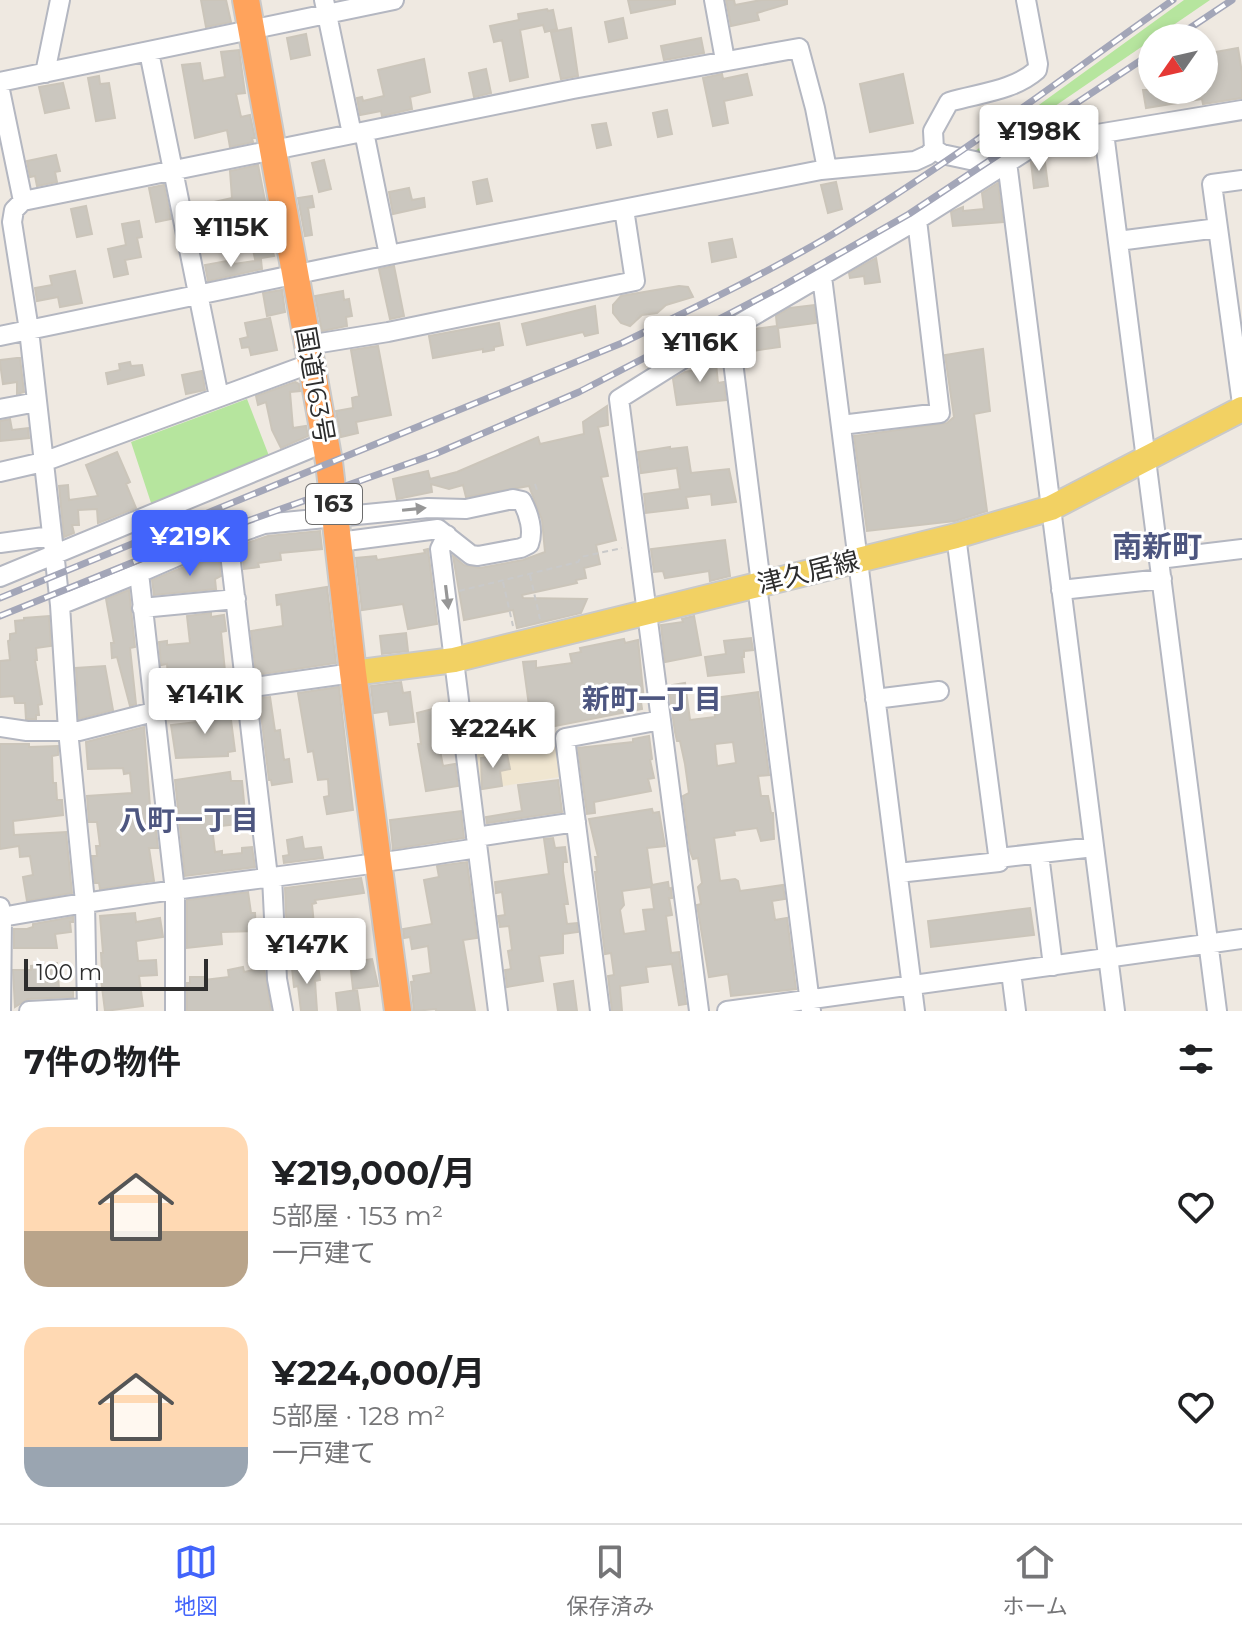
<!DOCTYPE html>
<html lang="ja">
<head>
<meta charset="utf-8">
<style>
  :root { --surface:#fff; --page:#f2f2f2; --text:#202124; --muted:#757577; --line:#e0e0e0; --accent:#4264fb }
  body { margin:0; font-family:Montserrat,"Noto Sans JP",sans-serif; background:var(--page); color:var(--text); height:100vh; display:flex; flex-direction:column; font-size:30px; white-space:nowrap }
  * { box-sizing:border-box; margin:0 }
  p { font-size:26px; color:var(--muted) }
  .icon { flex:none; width:44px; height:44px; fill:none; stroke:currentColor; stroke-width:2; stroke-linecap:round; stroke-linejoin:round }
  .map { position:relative; height:1011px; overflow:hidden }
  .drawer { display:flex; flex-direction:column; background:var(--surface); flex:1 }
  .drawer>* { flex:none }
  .needle { width:52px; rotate:236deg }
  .tools { position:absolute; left:1138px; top:24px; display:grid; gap:16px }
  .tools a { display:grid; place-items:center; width:80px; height:80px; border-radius:50%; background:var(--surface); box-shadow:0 4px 12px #0003; font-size:40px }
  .scale { position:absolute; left:24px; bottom:20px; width:184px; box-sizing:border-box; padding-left:8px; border:4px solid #2e2e2e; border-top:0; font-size:22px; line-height:28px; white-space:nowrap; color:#2e2e2e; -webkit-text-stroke:6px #fff; paint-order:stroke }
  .price { position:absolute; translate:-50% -68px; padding:0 18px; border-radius:8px; background:#fff; color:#222; font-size:26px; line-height:52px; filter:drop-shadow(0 2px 4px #0008) }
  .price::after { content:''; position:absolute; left:50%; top:48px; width:24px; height:18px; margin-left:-12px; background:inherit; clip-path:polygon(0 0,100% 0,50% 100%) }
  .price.selected { background:var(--accent); color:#fff }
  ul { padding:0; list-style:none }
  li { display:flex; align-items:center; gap:24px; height:200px; padding:0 24px }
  li span { display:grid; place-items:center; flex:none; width:224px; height:160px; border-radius:24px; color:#555 }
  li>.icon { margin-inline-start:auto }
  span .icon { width:96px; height:96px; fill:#fffc; stroke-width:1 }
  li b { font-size:34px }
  h2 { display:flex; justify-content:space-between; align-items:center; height:96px; padding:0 24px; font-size:34px }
  .tab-bar { display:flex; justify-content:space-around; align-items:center; height:112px; border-top:2px solid var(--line); background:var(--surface); font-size:22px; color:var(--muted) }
  .tab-bar a { display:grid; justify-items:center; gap:4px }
  .tab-bar .selected { color:var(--accent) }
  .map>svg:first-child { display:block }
</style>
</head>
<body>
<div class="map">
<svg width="1242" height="1011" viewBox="0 0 1242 1011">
  <rect width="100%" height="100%" fill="#efe9e1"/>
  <!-- education -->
  <path fill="#f0e6d1" d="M561 742 566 776 478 790 472 755Z"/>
  <!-- green -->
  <path fill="#b6e59e" d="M1184 0H1210L982 156 971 154Z
    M247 399 271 461 153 509 131 442Z"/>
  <!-- building -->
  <path fill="#cbc7bf" stroke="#cbc5ba" stroke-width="2" fill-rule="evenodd" d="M201 0H226L231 22 206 27Z
    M628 0H675V4L631 13Z
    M726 0H734L735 5 761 0H787V4L757 13 759 20 731 26Z
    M547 9 548 11 553 10 557 29 545 32 543 25 520 30 528 77 510 81 502 40 494 42 490 26 519 20 518 14Z
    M623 18 627 38 609 42 605 22Z
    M571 28 578 76 561 79 551 32Z
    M306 34 310 55 291 59 287 38Z
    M701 38 704 53 664 60 661 46Z
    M1238 48 1242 73V98L1203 104 1202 99 1146 108 1143 90H1204V54Z
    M239 50 245 93 236 94 241 117 250 115 255 138H252L253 142 230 147 227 130 195 138 182 65 200 63 203 81 225 77 221 52Z
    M424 59 430 92 410 97 412 109 382 116 381 111 360 115 357 98 362 97 363 101 384 96 378 70Z
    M486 69 491 93 474 97 469 73Z
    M722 74 723 79 747 74 752 95 724 101 728 123 713 126 703 78Z
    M903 74 913 123 870 132 860 84Z
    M99 76 100 84 109 83 115 118 96 121 88 78Z
    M63 83 69 108 45 113 39 87Z
    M667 110 672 134 658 137 653 113Z
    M606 123 611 145 597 148 592 125Z
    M56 155 60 171 55 172 57 182 37 186 35 176 30 177 27 161Z
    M1044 155 1048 186 1034 188 1031 162Z
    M324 160 331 189 319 192 312 163Z
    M258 165 268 216 264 217 274 256 255 259 250 236 242 238 238 221 209 227 205 204 232 198 230 171Z
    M487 179 492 201 477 204 473 182Z
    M836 182 842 209 828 213 821 185Z
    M998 183 1003 222 953 226 951 212 963 207V211L984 209 982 193Z
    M164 185 171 219 156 222 149 188Z
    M409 188 412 200 424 198 425 207 393 214 389 192Z
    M312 196 314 207 308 208 312 235 305 236 298 198Z
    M86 206 92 234 77 237 71 209Z
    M139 221 142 237 137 238 141 257 125 260 128 274 114 277 108 249 126 245 122 224Z
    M732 239 736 257 712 262 709 243Z
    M876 258 880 282 865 284 864 276 850 278 849 273Z
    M233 260 234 264 261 260 262 269 208 281 205 265Z
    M394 266 404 316 390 319 379 269Z
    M75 271 82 303 60 307 58 297 37 301 35 288 52 285 50 276Z
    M679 286 688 287 693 297 666 305 657 313 642 315 630 326 621 323 613 313V305L621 296Z
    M282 290 285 312 267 316 263 293Z
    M343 291 344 300 349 299 352 316 346 317 347 326 322 331 315 296Z
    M814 305 816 323 778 328 780 347 745 352 743 336 754 332 755 329 777 326 776 316 790 308Z
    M595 306 598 333 585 336 583 332 527 345 522 324Z
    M270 318 277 350 251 355 249 347 242 348 240 339 248 337 245 323Z
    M499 323 503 345 494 347V350L483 352V349L433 358 429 336Z
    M378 346 391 415 356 422 358 433 341 437 336 411 353 408 352 398 359 396 351 350Z
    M983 349 990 411 974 414 987 511 955 521 867 531 854 436 947 423 954 417 945 355Z
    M715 353 718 383 724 382 726 400 677 405 673 379 685 372 696 370 695 365Z
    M17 358H20L24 392 17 394V382L3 384 0 363V360Z
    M130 362 131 366 142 365 144 375 108 384 106 373 120 370 119 364Z
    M202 371 205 390 186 394 182 375Z
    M295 382 299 384 300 391 290 392 293 428 306 426 308 436 281 448 272 430 266 402 258 405 256 396Z
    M607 406 608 425 598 427 608 476 601 477 616 540 596 545 600 564 584 568 586 578 576 580 577 583 522 595 523 598 587 599 581 613 517 628 513 610 464 620 453 556 464 565 480 568 523 560 545 552 542 520 529 486 466 497 463 485 449 489 431 484 432 492 397 499 393 479 428 471 430 479 457 472 538 437 540 444 584 434 583 422Z
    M10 419 12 430 28 428 29 438 0 441V421Z
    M670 447V449L687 447 691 473 729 469 736 502 712 505 711 494 686 497 688 508 646 513 644 494 680 489 677 468 641 473 638 452Z
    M117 452 130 482 126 484 136 508 98 523 97 509 78 510 79 525H72L74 533 64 537 59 486 68 485 69 500 98 496 86 465Z
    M320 531 322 549 280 553 281 560 258 563 259 567 244 569 241 545 268 536Z
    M725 540 730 576 710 581 709 571 665 578 663 571 654 572 651 549Z
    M428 549 437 624 408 629 403 604 362 610 356 558 376 556 377 560 425 553 424 550Z
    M218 553 221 576 215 579 216 589 154 595 152 580Z
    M327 587 336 663 256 675 251 631 283 626 281 604 277 605 276 595Z
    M129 590 135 647 130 648 136 704 130 706 117 657 112 658 111 643H114L106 599Z
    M211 613V617L224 615 226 631 221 632 226 681 182 688 180 675 168 677 167 664 161 665 159 642 167 641V645L190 643 187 616Z
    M49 616 51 646 36 648 37 660H35L42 704 38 705 39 715H36V719H26L25 703H15L14 696 0 697V661L10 660 8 641 10 640V634L16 633 15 621 24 620V618Z
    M694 616 701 655 665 662 661 625 683 622 682 619Z
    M406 633 408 651 382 654 380 636Z
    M751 638 753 650 744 651V657H742L744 672 708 676 705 657 726 654 724 641Z
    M624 639 625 643 638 640 644 701 641 702 642 709 550 727 551 733 533 735 523 662 536 661V668L572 663 570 654 581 652 580 648Z
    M105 666 113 710 79 719 76 668Z
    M401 682 403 693 410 692 414 722 390 725 388 711 374 713 371 686Z
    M685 683 690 720 715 717 713 698 758 692 769 775 758 776 761 796H768L771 813H773L774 839 761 841 757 828 734 831 735 835 714 838 720 881 735 879 738 881 740 891 783 885 785 899 772 901 775 920 787 918 796 989 731 996 728 974 709 977 697 905 701 904 698 887 702 883 698 858 693 859 690 851 683 796 689 793 685 764 680 741H677L675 732 669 690 672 689V685ZM733 742 736 763 717 766 715 744Z
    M339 687 353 810 327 814 324 797 329 796 328 779 318 780 313 751 308 752 298 693Z
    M270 697 275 731 280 730 284 760 289 759 292 782 285 783 272 785 271 780H269L259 698Z
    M229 705 235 751 228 752V756L176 758 171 725 205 721 208 719 206 711Z
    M448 705 452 738 438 740 443 766 455 764 458 786 426 791 418 744H421L417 713Z
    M144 727 151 820H155L158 848H149L154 881 100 889 99 883H95L92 856H97L96 846H100L97 822H89L87 796 132 793 130 773 124 774 123 768 88 769 86 742Z
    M649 736 652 759 650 760 654 778 648 779 651 791 594 802 595 813 587 814 578 748 633 742V739Z
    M0 744H29V747L58 746V755L52 756 53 783H56L57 800H62L63 815 13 821 14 835 66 832 72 893 27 901 23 877 33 875 30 856 20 857 19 846 0 849Z
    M507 754 510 769 500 771 502 786 482 789 481 758Z
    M230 772 231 781H242L246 823 212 827 215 852 222 851V855L242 853V848L252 847 255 867 185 876 175 780Z
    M558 780 562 812 487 823 486 817 522 811 518 785Z
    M652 809 653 813 659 812 665 846 647 848 652 885 668 882 669 889 671 888 672 898H669L672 915 666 916 668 931 671 953 679 952 686 1004 679 1005 672 964 646 967 648 982 620 986 622 1011H612L608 976 614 975 611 953 605 954 595 872H597L595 857H598L589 819ZM651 887 654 909 643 910 646 931 624 934 620 910 624 905 622 891Z
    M461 811 464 838 393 849 390 820Z
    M302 837 304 849 321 847 323 858 284 863 283 856 289 855 287 840Z
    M553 838 555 848 565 847 567 862H563V871L568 904H564L567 924 577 923 578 932 563 934V953L539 956 543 981 507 987 505 970 511 969 508 951 512 950 509 926 500 927 498 916 505 915 502 892 496 893 495 882 549 874 544 839Z
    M467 862 477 938 463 940 475 1011H436V1009L414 1011 411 982 414 981 413 976 431 973 428 946 412 949 410 937 404 938 403 929 432 924 424 880 439 877 437 866Z
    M361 878 364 893 315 900 316 903 312 904 315 935 287 938 285 888Z
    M248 892 251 913H255L256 931 221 932 222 944 187 948V900Z
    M1030 908 1034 935 931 947 928 921Z
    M135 913 136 922 160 918 163 937 136 941 138 961 156 960 157 975 139 976 143 1006 105 1011 100 971H102L101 953H103L100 916Z
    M73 917V922H70L71 932 55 934 57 948H14V929H27L33 927V924Z
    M372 959 378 986 353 989 350 962Z
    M57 963 59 989 73 988V997L28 999 15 1007 13 970H31V966Z
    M318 965 320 980 315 981 317 1011H301L298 986 294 987 292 968Z
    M243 967 244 972 264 968 271 1011H187V983H190V977H204V980L229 977 228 970Z
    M573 981 577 1011H558L554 984Z
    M357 990 360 1011H338L336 993Z"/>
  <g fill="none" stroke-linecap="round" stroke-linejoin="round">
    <defs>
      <path id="minor" d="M324 0 352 134
        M714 0 725 60
        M149 52 219 397
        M45 73 60 0
        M0 82 394 0
        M0 90 23 201
        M364 132 389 255
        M1104 133 1217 1011
        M934 149 942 154 998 166
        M1007 162 1115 1011
        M1242 180 1212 184 1242 404
        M1118 241 1218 228
        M822 277 915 1011
        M729 330 761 584
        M0 336 389 255 821 170 915 161 928 155 934 149 933 131 949 102C979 93 1013 91 1037 70L1038 64 1026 0
        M308 345 388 332 635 281 624 209
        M0 409 37 402
        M841 425 940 413 917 220
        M0 472 43 462 312 363
        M447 535 440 549 498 1011
        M228 537 268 877
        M0 543 51 536
        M1159 559 1242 549
        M0 577 326 442
        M757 585 811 1011
        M1061 590 1162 579
        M60 605 139 573
        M142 608 236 599
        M875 699 939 691
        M0 727 27 731H79L247 688 353 673
        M476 837 576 822
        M1039 854 1053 966
        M998 858 1094 847
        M898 873 999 862 956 536
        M272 877 277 979 283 1011
        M0 907 2 917 1 1011
        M2 917C160 888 319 874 477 848
        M1011 972 1016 1011
        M29 1011 87 1008
        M87 1011 85 902 68 730 60 605 29 330 12 222 14 210 23 201 573 89 799 48 815 108 827 169
        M175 1011V891L139 573 199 547 264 524 428 508 466 509 513 499 522 501C529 514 534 531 529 544L521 548 478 556 471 555 438 529 339 542
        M600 1011 565 738 661 720
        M699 1011 619 399 729 330 917 220 1037 144 1242 110
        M727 1011 1242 939"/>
      <path id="major" d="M353 673 454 660 956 536 1051 508 1242 409"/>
      <path id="highway" d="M246 0 329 462 353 673 398 1011"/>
    </defs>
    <!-- minor casing -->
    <use href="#minor" stroke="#b4b7c1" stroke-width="22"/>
    <!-- major casing -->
    <use href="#major" stroke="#c9c9c9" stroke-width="28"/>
    <!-- highway casing -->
    <use href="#highway" stroke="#c9c9c9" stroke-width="30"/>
    <!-- path -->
    <path stroke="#c9c9c9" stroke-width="2" stroke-dasharray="6 4" stroke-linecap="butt" d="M535 484 537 490
      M530 575 540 619
      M503 582 513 626
      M459 591 578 562 581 557 622 548
      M483 750 552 740"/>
    <!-- minor -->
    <use href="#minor" stroke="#fff" stroke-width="18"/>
    <!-- major -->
    <use href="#major" stroke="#f2d163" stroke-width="24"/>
    <!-- highway -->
    <use href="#highway" stroke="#ffa35c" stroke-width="26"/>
    <defs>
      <path id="rail" d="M1175 38 1232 0
        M0 598 622 343C694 308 765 274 833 234 951 163 1061 79 1173 0
        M0 616 141 559 435 454 579 392 779 288 909 214 1152 53"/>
    </defs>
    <!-- rail casing -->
    <use href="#rail" stroke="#a3a6b8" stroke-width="7"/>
    <!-- rail -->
    <use href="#rail" stroke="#fff" stroke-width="4" stroke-dasharray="12" stroke-linecap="butt"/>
  </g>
  <!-- one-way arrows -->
  <defs><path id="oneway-solid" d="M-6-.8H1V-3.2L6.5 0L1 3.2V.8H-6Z" transform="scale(2)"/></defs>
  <g fill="#969696">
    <use href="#oneway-solid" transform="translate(414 509) rotate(-6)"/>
    <use href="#oneway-solid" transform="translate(447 597) rotate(83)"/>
  </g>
  <g text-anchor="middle" stroke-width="6" stroke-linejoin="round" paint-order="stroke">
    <!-- shield labels -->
    <rect fill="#fff" stroke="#6d6d6d" stroke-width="2" x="306" y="484" width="56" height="40" rx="6"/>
    <g font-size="24" font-weight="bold" fill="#2e2e2e">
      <text x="334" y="512">163</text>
    </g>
    <!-- street labels -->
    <g font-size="26" fill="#2e2e2e" stroke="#fff">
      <text transform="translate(315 385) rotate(80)" y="9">国道163号</text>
      <text transform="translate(808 572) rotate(-14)" y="9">津久居線</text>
    </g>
    <!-- neighbourhood labels -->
    <g font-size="28" font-weight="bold" fill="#4d5680" stroke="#fff">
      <text x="652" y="709">新町一丁目</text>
      <text x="189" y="830">八町一丁目</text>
    </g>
    <!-- quarter labels -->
    <g font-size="30" font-weight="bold" fill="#4d5680" stroke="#fff">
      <text x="1157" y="557">南新町</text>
    </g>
  </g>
</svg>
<div class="tools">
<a><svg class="needle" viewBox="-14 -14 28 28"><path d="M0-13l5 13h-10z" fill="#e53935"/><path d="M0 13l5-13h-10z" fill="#757577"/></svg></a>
</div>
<div class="scale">100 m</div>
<b class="price" style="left:1039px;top:173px">¥198K</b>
<b class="price" style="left:231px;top:269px">¥115K</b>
<b class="price" style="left:700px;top:384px">¥116K</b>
<b class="price selected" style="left:190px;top:578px">¥219K</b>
<b class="price" style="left:205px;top:736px">¥141K</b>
<b class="price" style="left:493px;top:770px">¥224K</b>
<b class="price" style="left:307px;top:986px">¥147K</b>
</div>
<section class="drawer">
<h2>7件の物件<svg class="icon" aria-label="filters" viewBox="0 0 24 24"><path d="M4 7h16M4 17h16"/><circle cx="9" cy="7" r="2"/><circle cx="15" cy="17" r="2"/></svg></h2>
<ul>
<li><span style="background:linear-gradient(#ffd9b3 65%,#b9a48a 0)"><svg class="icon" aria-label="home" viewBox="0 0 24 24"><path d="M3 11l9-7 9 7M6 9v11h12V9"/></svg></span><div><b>¥219,000/月</b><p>5部屋 · 153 m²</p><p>一戸建て</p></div><svg class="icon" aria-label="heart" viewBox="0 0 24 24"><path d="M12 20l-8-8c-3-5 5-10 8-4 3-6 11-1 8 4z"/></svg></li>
<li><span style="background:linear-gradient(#ffd9b3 75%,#9aa5b1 0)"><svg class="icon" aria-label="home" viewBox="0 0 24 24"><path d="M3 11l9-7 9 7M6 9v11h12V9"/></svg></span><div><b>¥224,000/月</b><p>5部屋 · 128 m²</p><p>一戸建て</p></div><svg class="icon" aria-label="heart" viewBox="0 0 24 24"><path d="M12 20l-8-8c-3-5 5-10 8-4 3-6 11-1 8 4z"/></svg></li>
</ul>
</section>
<nav class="tab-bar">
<a class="selected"><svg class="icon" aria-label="map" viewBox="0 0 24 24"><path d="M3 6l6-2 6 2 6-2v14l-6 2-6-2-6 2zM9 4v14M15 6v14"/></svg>地図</a>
<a><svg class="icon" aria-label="saved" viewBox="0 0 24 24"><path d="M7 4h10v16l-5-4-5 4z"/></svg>保存済み</a>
<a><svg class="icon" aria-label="home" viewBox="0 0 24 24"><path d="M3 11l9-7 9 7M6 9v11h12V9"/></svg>ホーム</a>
</nav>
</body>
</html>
